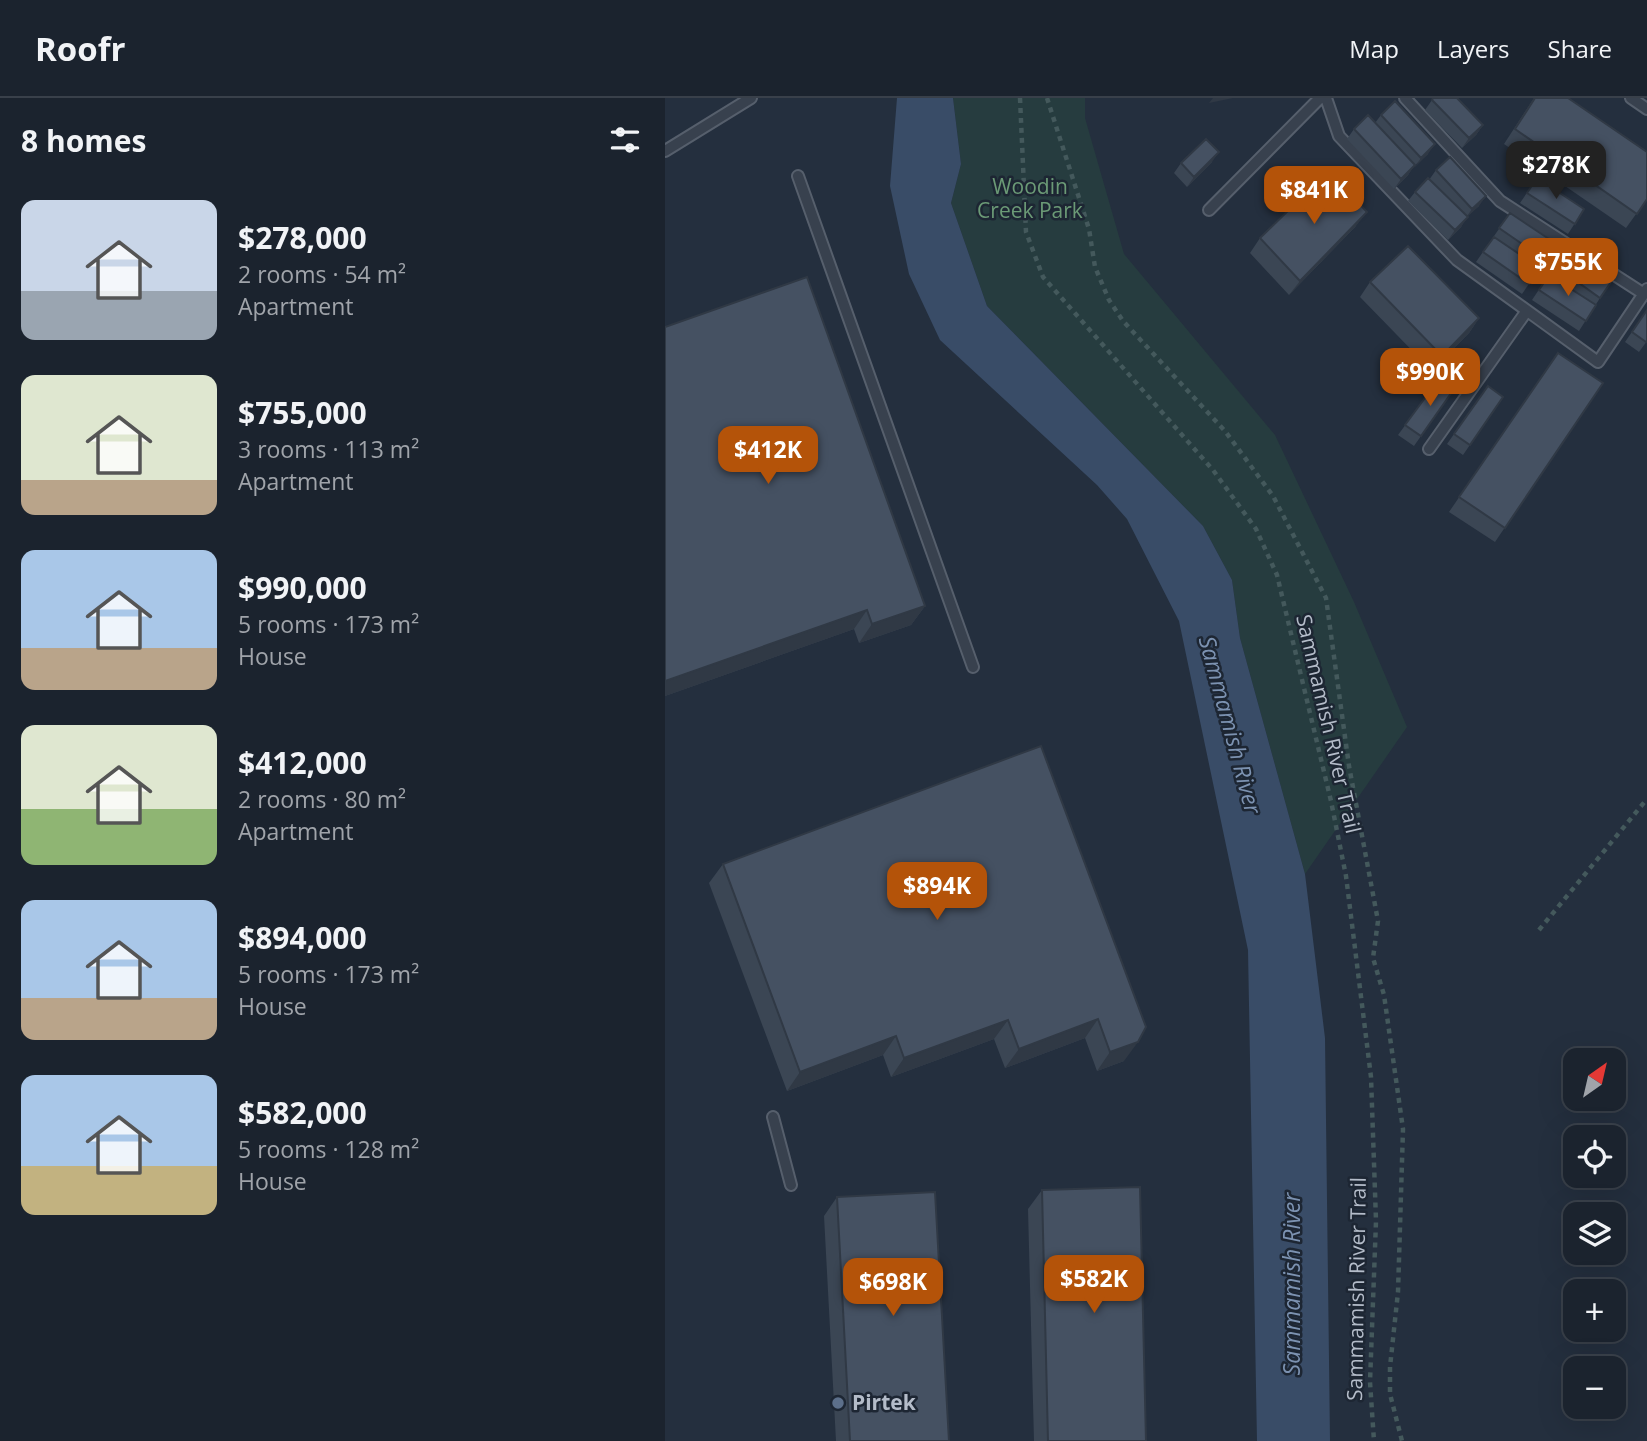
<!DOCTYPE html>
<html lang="en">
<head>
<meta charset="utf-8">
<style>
  :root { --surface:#1b232e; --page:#242b36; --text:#f1f3f6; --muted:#a0a4aa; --line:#39404a; --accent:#b45309 }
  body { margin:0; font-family:"Open Sans",sans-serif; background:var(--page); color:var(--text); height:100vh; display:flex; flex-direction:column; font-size:26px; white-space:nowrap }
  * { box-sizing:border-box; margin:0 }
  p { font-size:23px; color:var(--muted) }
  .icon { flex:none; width:38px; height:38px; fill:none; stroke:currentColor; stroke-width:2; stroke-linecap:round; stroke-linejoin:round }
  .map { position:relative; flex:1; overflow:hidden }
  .sheet { display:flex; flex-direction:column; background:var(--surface); width:665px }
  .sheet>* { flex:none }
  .needle { width:46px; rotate:34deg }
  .fabs { position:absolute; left:898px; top:950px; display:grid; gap:14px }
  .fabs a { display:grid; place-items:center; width:63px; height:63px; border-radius:14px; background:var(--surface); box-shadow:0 7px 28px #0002,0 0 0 2px var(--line); font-size:35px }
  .price { position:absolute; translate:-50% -60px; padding:0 16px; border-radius:14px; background:var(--accent); color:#fff; font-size:23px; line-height:46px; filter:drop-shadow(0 2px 4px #0008) }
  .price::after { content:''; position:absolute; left:50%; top:42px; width:21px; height:16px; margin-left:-10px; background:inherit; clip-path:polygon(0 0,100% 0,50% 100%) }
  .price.active { background:#222; color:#fff }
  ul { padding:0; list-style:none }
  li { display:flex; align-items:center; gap:21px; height:175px; padding:0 21px }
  li span { display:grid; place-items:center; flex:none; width:196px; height:140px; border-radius:14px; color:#555 }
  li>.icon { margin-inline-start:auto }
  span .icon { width:84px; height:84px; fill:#fffc; stroke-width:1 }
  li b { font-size:30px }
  h2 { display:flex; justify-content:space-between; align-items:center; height:84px; padding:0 21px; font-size:30px }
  header { display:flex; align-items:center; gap:42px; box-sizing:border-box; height:98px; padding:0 35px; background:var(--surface); border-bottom:2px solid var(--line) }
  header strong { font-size:33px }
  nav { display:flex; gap:38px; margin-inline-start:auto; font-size:24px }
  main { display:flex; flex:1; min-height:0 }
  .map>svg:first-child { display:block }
</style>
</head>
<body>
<header>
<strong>Roofr</strong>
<nav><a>Map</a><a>Layers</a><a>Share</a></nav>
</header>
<main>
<section class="sheet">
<h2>8 homes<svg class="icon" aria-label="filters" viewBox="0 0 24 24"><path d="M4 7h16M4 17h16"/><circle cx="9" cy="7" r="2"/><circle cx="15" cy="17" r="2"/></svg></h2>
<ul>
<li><span style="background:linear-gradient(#c9d6e8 65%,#9aa5b1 0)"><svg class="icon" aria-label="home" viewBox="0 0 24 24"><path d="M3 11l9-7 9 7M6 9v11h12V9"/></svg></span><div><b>$278,000</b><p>2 rooms · 54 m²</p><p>Apartment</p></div></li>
<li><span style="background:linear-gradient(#dfe7d0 75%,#b9a48a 0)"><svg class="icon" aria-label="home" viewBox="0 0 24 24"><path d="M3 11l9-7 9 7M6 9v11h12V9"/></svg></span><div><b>$755,000</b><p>3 rooms · 113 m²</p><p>Apartment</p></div></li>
<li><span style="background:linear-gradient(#a9c7e8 70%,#b9a48a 0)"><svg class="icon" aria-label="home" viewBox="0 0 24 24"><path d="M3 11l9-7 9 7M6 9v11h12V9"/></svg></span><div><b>$990,000</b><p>5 rooms · 173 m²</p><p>House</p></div></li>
<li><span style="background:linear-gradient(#dfe7d0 60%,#8fb573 0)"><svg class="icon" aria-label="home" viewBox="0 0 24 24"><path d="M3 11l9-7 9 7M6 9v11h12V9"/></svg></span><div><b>$412,000</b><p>2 rooms · 80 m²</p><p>Apartment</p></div></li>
<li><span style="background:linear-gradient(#a9c7e8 70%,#b9a48a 0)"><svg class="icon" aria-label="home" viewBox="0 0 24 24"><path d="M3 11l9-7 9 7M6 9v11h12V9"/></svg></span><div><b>$894,000</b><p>5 rooms · 173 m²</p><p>House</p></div></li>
<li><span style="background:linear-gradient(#a9c7e8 65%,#c2b280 0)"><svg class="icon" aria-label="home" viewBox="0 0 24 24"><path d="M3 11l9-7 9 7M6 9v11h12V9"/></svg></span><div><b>$582,000</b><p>5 rooms · 128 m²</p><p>House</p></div></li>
</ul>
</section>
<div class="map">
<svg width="982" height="1343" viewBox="0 0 982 1343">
  <rect width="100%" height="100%" fill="#242f3e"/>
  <!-- green -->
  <path fill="#263c3f" d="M288 0H420V20L459 156 610 337 689 504 742 629 640 776 575 540 567 482 538 428 322 208 286 105 296 66Z"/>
  <!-- water -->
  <path fill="#394c67" d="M232 0H288L296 66 286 105 322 208 538 428 567 482 575 540 640 776 660 940 665 1343H592L583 852 514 523 462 421 432 387 275 242 244 176 225 88Z"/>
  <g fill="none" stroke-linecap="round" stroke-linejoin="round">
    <defs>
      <path id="service" d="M661 0 674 38 792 162 933 264 982 191
        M740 0 835 103 979 196
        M966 0 982 11
        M0 53 86 0
        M133 78 308 569
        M544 112 655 0
        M764 351 861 214
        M108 1019 126 1087"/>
    </defs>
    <!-- service casing -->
    <use href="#service" stroke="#565f6c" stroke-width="14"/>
    <!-- path -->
    <path stroke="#44595c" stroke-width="4.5" stroke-dasharray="5 5" stroke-linecap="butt" d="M355 0 361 134 378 179 548 372 591 431 612 477 666 703 681 778 706 979 711 1123 705 1284 709 1343
      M382 0 424 131 430 169 444 202 458 223 560 333 608 398 661 500 684 668 713 823 708 860 719 897 738 1031 733 1194 725 1269V1296L737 1343
      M874 832 982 701"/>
    <!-- service -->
    <use href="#service" stroke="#38414e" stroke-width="10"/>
  </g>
  <!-- wall -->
  <path fill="#3b4654" d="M869 0H903L982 101 961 130 839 46Z
    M767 2 818 27 811 37 797 50 760 12Z
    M716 17 763 56 748 69 743 77 729 91 682 41 689 31 710 25Z
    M547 64 522 89 509 75 516 65Z
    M771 72 814 108 802 118 796 129 783 142 743 103 750 94 764 82Z
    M872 80 919 111 903 136 855 105Z
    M845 115 890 145 873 169 875 170 857 196 811 164Z
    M691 128 624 197 585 155 595 140Z
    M900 152 935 200 914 233 867 202 883 178 882 177Z
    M705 184 814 220 804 235 767 273 695 199Z
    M982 212V243L974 254 960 244Z
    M0 229 260 508 246 527 194 545 189 531 0 598Z
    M893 255 938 285 830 444 784 414Z
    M774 281 789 291 749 348 733 337Z
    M823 288 838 299 798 357 782 346Z
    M376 648 459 963 432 973 420 940 340 970 329 941 226 979 218 957 122 993 44 785 58 766Z
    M377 1092 481 1343H369L363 1111Z
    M172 1099 284 1343H171L159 1118Z"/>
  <!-- shaded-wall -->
  <path fill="#303945" d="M548 0H568L544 5Z
    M818 27 811 37 797 50 804 40Z
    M770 46 763 56 749 70 756 60Z
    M554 54 547 64 522 89 529 79Z
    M750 67 743 77 729 91 736 81Z
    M821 98 814 108 800 121 807 111Z
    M702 114 691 128 624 197 635 183Z
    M803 119 796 129 783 142 790 132Z
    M814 220 804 235 767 273 777 258Z
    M260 508 246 527 194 545 207 526Z
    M202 512 189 531 0 598V583Z
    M433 921 420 940 340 970 354 951Z
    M343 922 329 941 226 979 239 960Z
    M231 938 218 957 122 993 135 974Z
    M473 944 459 963 432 973 445 954Z"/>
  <!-- building -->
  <path fill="#455162" stroke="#303945" stroke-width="2" d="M768 0H792L818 27 804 40 767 2Z
    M870 0H903L982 54V101L972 116 850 31Z
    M730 3 770 46 756 60 716 17Z
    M703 17 750 67 736 81 689 31Z
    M541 41 554 54 529 79 516 65Z
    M785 59 821 98 807 111 771 72Z
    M664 73 702 114 635 183 595 140Z
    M763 80 803 119 790 132 750 94Z
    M872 80 919 111 910 126 862 95Z
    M845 115 890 145 879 161 834 130Z
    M829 139 875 170 864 186 818 154Z
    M743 148 814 220 777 258 705 184Z
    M900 152 946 184 935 200 889 167Z
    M884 177 931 207 921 223 874 192Z
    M142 179 260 508 207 526 202 512 0 583V229Z
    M982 212V243L981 244 967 234Z
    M893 255 938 285 840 430 794 399Z
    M774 281 789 291 756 338 740 327Z
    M823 288 838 299 805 347 789 336Z
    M376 648 481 929 473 944 445 954 433 921 354 951 343 922 239 960 231 938 135 974 58 766Z
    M475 1089 481 1343H383L377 1092Z
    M270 1094 284 1343H185L172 1099Z"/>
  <!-- markers -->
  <circle fill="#5c6f8a" stroke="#1d2633" stroke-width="2.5" cx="173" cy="1305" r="7"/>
  <g text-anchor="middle" stroke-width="5" stroke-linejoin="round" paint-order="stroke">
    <!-- park labels -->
    <g font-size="21" fill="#6b9a76" stroke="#1d2633">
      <text x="365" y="96">Woodin<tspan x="365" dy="24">Creek Park</tspan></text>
    </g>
    <!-- street labels -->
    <g font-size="21" fill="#b4bcc9" stroke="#1d2633">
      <text transform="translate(663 626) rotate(77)" y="7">Sammamish River Trail</text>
      <text transform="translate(692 1191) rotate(-89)" y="7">Sammamish River Trail</text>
    </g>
    <!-- poi labels -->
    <g font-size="21" font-weight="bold" fill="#b4bcc9" stroke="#1d2633" text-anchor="start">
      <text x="187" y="1312">Pirtek</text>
    </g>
    <!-- water labels -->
    <g font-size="23" font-style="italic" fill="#7c92b1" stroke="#1d2633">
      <text transform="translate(565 627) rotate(75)" y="8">Sammamish River</text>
      <text transform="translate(627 1186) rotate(-90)" y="8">Sammamish River</text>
    </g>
  </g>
</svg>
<div class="fabs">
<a><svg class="needle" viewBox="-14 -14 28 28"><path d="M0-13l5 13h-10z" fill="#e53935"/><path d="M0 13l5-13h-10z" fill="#a0a4aa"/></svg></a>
<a><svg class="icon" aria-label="locate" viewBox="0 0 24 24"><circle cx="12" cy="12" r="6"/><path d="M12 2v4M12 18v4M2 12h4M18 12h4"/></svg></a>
<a><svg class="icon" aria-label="layers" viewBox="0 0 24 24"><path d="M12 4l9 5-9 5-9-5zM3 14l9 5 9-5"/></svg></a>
<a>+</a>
<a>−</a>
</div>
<b class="price active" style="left:891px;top:103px">$278K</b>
<b class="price" style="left:649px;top:128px">$841K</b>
<b class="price" style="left:903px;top:200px">$755K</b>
<b class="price" style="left:765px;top:310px">$990K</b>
<b class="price" style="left:103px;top:388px">$412K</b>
<b class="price" style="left:272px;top:824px">$894K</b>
<b class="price" style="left:429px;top:1217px">$582K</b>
<b class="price" style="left:228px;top:1220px">$698K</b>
</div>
</main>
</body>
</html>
